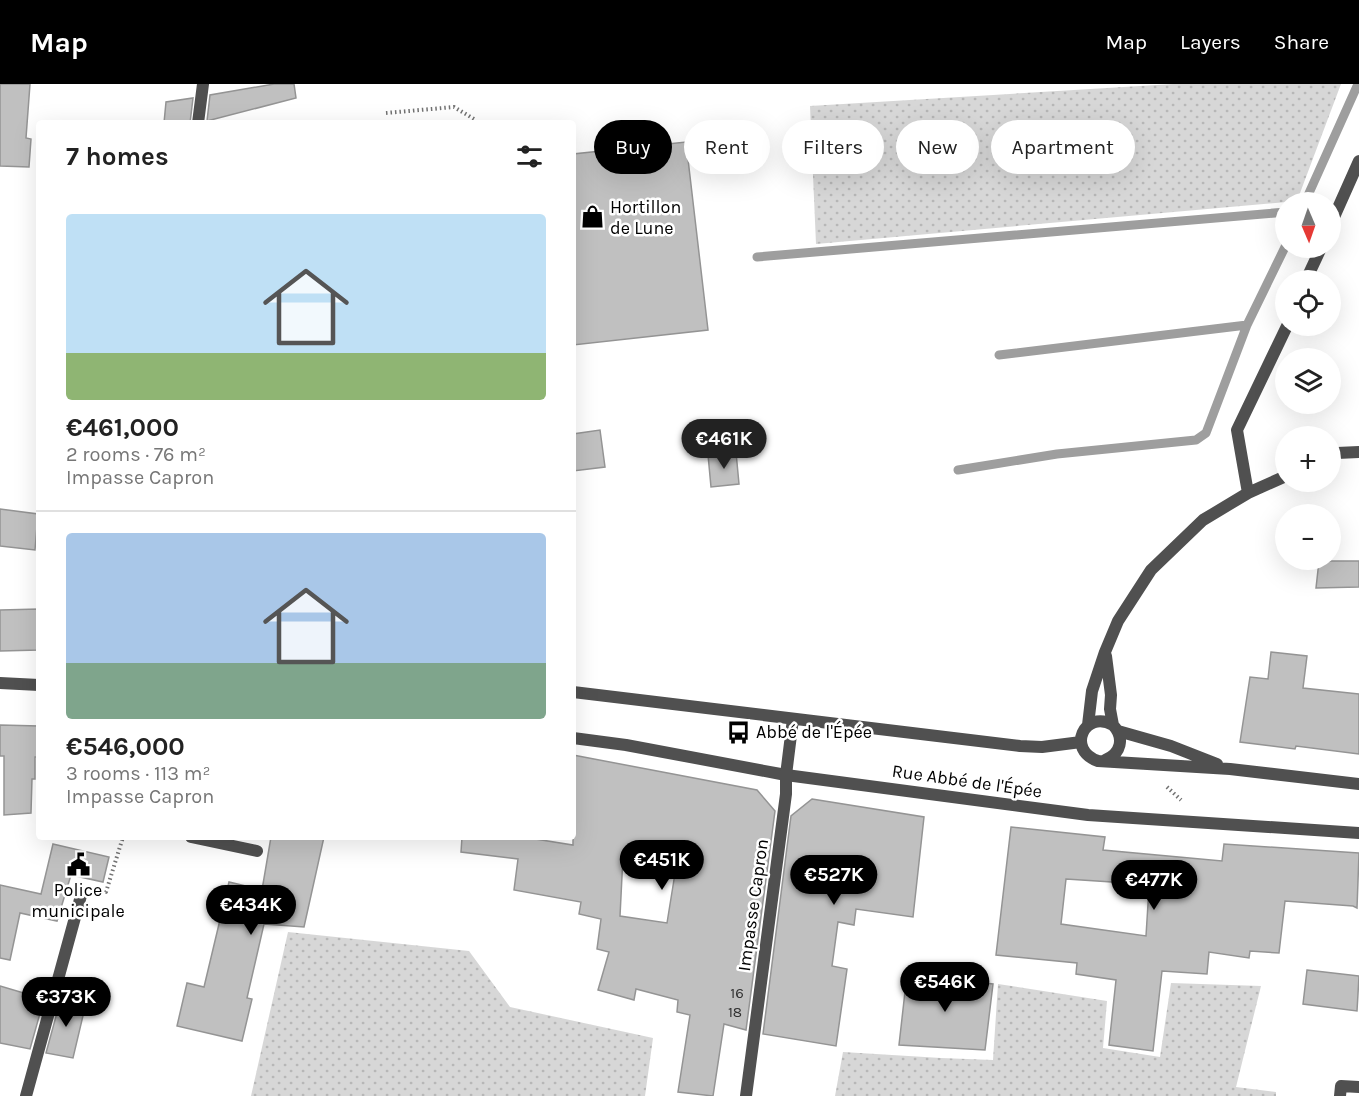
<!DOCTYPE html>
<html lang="en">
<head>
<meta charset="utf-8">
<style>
  :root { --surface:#fff; --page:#f6f6f6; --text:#222; --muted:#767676; --line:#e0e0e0; --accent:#000 }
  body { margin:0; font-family:Karla,sans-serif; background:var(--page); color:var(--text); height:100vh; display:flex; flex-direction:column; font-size:22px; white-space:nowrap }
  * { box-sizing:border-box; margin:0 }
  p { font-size:20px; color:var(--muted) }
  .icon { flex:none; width:33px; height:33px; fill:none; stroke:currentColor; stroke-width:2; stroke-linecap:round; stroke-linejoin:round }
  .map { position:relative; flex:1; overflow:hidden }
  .drawer { position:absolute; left:36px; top:36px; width:540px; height:720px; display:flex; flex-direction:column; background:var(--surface); border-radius:6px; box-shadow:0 6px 24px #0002 }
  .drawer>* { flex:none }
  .hud { position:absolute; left:594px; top:36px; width:570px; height:54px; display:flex; gap:12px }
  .needle { width:39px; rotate:178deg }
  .buttons { position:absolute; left:1275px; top:108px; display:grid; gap:12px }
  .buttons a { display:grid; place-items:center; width:66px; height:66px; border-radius:50%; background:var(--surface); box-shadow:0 6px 24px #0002; font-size:30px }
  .price { position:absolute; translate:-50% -51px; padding:0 14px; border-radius:21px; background:var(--accent); color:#fff; font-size:20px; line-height:39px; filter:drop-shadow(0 2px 3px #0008) }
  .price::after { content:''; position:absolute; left:50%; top:36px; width:18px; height:14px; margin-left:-9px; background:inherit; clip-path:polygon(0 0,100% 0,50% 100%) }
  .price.selected { background:#222; color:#fff }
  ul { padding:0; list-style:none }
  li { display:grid; align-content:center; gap:12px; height:318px; padding:0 30px }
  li+li { border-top:2px solid var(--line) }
  li span { display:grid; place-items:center; height:186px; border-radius:6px; color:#555 }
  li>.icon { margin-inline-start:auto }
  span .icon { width:108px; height:108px; fill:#fffc; stroke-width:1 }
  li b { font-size:26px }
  h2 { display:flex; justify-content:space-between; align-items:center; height:72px; padding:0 30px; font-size:26px }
  .chip { padding:0 21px; border-radius:27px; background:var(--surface); box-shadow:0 6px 24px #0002; font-size:21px; line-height:54px }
  .chip.selected { background:var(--accent); color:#fff }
  header { display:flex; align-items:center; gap:36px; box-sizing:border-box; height:84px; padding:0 30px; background:var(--accent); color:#fff }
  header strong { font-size:28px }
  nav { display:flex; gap:33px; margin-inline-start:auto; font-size:21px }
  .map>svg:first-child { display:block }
</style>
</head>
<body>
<header>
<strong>Map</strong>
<nav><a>Map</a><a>Layers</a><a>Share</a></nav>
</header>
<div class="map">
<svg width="1359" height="1012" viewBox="0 0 1359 1012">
  <defs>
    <pattern id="green-dots" width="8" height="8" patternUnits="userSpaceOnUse" patternTransform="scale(1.5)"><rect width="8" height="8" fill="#d7d7d7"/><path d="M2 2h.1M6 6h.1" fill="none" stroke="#b7b7b7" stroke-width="1.8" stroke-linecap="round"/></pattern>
  </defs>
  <rect width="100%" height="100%" fill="#fff"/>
  <!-- green -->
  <path fill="url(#green-dots)" d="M1173 0H1341L1297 117 816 160 810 22Z
    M288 848 469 867 510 923 653 954 645 1012H251Z
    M1171 899 1261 902 1236 1003 1276 1008V1012H835L843 968 941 974 993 976 998 900 1107 917 1103 964 1160 973Z"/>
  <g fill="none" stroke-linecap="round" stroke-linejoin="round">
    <!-- stream -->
    <path stroke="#9e9e9e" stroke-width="9" d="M1305 118 1358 0
      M757 173 1286 128
      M999 271 1247 241
      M958 386 1057 370 1196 356 1206 349 1247 241 1286 161"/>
  </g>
  <!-- building -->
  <path fill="#c0c0c0" stroke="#949494" stroke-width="1.5" fill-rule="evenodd" d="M0 0H30L26 54 31 55 29 83 0 82Z
    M274 0H294L296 14 207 37 210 11Z
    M193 14 190 39H164L166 18Z
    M686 58 708 246 573 261V70Z
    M600 346 605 383 573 387V350Z
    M736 368 739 400 711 403 708 371Z
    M0 425 38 430 35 466 0 462Z
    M1319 477H1359V503L1316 504Z
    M39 525V566L0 567V526Z
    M1271 568 1307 572 1303 604 1359 610V670L1296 662 1295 665 1240 658 1250 593 1268 595Z
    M0 641 39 642V673H35V695H32L31 729 4 731V672H0Z
    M573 671 757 706 775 727 746 946 724 940 713 1012 678 1008 690 931 677 928 678 916 636 905 634 916 598 906 609 868 597 865 601 835 579 830 581 818 514 806 518 775 461 768 462 753H523L573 761ZM623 772 677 777 667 839 620 832Z
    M812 715 924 733 913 833 856 825 854 841 838 838 832 882 847 885 836 962 763 950 791 732Z
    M1011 743 1105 753 1103 766 1222 777 1224 760 1359 769 1357 824 1353 822 1285 817 1279 869 1250 867 1249 874 1209 868 1207 890 1162 887 1153 967 1109 961 1116 896 1076 890 1077 879 996 871ZM1066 795 1127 799V802L1149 804 1146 852 1061 840Z
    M271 753H324L304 843 264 840 247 914 252 915 242 957 177 942 187 899 204 903 229 798 262 806Z
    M53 760 109 773 103 798 71 791 57 837 20 829 10 876 0 874V801L41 810Z
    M1307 886 1359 892 1357 927 1303 920Z
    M907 890 993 900 985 966 899 961Z
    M0 902 44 915 30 965 0 959Z
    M61 914 86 919 73 974 46 969Z"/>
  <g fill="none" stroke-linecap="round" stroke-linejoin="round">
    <!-- path -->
    <path stroke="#727272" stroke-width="4" stroke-dasharray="1.5 3" stroke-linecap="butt" d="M386 29 454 23 474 35 476 39
      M1167 703 1181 716
      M101 808H106L123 753"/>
    <!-- lane -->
    <path stroke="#505050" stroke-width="12" d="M573 654 626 661 786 691 1088 731 1359 749
      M191 753 257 767
      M1340 1012 1341 1002 1359 1003"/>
    <!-- street -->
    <path stroke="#505050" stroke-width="12" d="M198 39 203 0
      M1330 142 1359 77
      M1306 196 1321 164
      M1330 372 1337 369 1359 368
      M1248 409 1237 346 1287 242
      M1106 572 1111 611 1110 625 1113 641
      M0 599 39 601
      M573 608 1020 662 1042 663 1081 658
      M1088 641 1092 607 1105 568 1118 537 1151 486 1203 436 1248 409 1286 392
      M1118 647 1171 662 1217 680
      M1105 676C1121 670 1125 654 1113 641 1084 625 1066 666 1098 677L1230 685 1359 700
      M26 1012 82 808
      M746 1012 786 710V691L793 635"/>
  </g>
  <!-- icons -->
  <defs>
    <symbol id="shop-bare" viewBox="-9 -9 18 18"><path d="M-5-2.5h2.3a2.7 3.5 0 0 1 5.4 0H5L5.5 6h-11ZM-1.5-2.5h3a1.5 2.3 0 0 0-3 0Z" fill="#000" stroke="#fff" stroke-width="2.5" paint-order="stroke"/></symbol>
    <symbol id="bus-bare" viewBox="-9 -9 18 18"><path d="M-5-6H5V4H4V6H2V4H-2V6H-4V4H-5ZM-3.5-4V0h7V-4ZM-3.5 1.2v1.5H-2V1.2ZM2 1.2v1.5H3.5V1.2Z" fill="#000" stroke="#fff" stroke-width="2.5" paint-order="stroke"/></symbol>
    <symbol id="civic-bare" viewBox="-9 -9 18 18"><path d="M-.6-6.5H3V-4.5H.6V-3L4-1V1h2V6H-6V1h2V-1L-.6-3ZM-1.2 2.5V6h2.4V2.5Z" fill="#000" stroke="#fff" stroke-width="2.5" paint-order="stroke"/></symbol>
  </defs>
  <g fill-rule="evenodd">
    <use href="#shop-bare" x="576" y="116" width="33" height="33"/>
    <use href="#bus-bare" x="722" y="632" width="33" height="33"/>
    <use href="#civic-bare" x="62" y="764" width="33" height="33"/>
  </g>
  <g text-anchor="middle" stroke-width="5" stroke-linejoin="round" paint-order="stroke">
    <!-- number labels -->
    <g font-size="15" fill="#303030">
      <text x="737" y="914">16</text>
      <text x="735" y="933">18</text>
    </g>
    <!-- poi labels -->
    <g font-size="18" fill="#000" stroke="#fff" text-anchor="start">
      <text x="610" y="129">Hortillon<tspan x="610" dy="21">de Lune</tspan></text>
      <text x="756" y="654">Abbé de l'Épée</text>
      <text x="78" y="812" text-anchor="middle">Police<tspan x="78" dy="21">municipale</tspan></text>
    </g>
    <!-- street labels -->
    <g font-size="18" fill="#000" stroke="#fff">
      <text transform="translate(967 697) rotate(8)" y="6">Rue Abbé de l'Épée</text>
      <text transform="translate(753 821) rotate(-82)" y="6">Impasse Capron</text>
    </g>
  </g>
</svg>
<div class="buttons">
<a><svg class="needle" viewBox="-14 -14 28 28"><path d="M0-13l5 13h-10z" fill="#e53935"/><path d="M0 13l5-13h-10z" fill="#767676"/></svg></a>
<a><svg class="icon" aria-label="locate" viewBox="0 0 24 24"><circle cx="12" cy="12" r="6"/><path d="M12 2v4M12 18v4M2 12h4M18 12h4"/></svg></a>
<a><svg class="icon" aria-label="layers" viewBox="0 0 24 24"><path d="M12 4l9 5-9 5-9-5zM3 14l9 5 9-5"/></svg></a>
<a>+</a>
<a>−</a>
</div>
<b class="price selected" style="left:724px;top:386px">€461K</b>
<b class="price" style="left:662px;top:807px">€451K</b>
<b class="price" style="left:834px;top:822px">€527K</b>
<b class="price" style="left:1154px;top:827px">€477K</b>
<b class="price" style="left:251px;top:852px">€434K</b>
<b class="price" style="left:945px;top:929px">€546K</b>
<b class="price" style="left:66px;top:944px">€373K</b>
<div class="hud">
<a class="chip selected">Buy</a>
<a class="chip">Rent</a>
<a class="chip">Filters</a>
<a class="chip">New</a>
<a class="chip">Apartment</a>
</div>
<section class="drawer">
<h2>7 homes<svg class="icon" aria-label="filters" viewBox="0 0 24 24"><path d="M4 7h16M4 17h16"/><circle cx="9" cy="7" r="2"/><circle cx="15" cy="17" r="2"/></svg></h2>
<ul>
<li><span style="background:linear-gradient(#bfe0f5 75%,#8fb573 0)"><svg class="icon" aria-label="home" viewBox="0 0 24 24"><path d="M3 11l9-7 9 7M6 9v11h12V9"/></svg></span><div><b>€461,000</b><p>2 rooms · 76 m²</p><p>Impasse Capron</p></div></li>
<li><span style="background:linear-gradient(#a9c7e8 70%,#7fa58c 0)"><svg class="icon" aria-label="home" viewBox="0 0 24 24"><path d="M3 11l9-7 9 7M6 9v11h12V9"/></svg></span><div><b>€546,000</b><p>3 rooms · 113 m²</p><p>Impasse Capron</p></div></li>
</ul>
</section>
</div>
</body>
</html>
